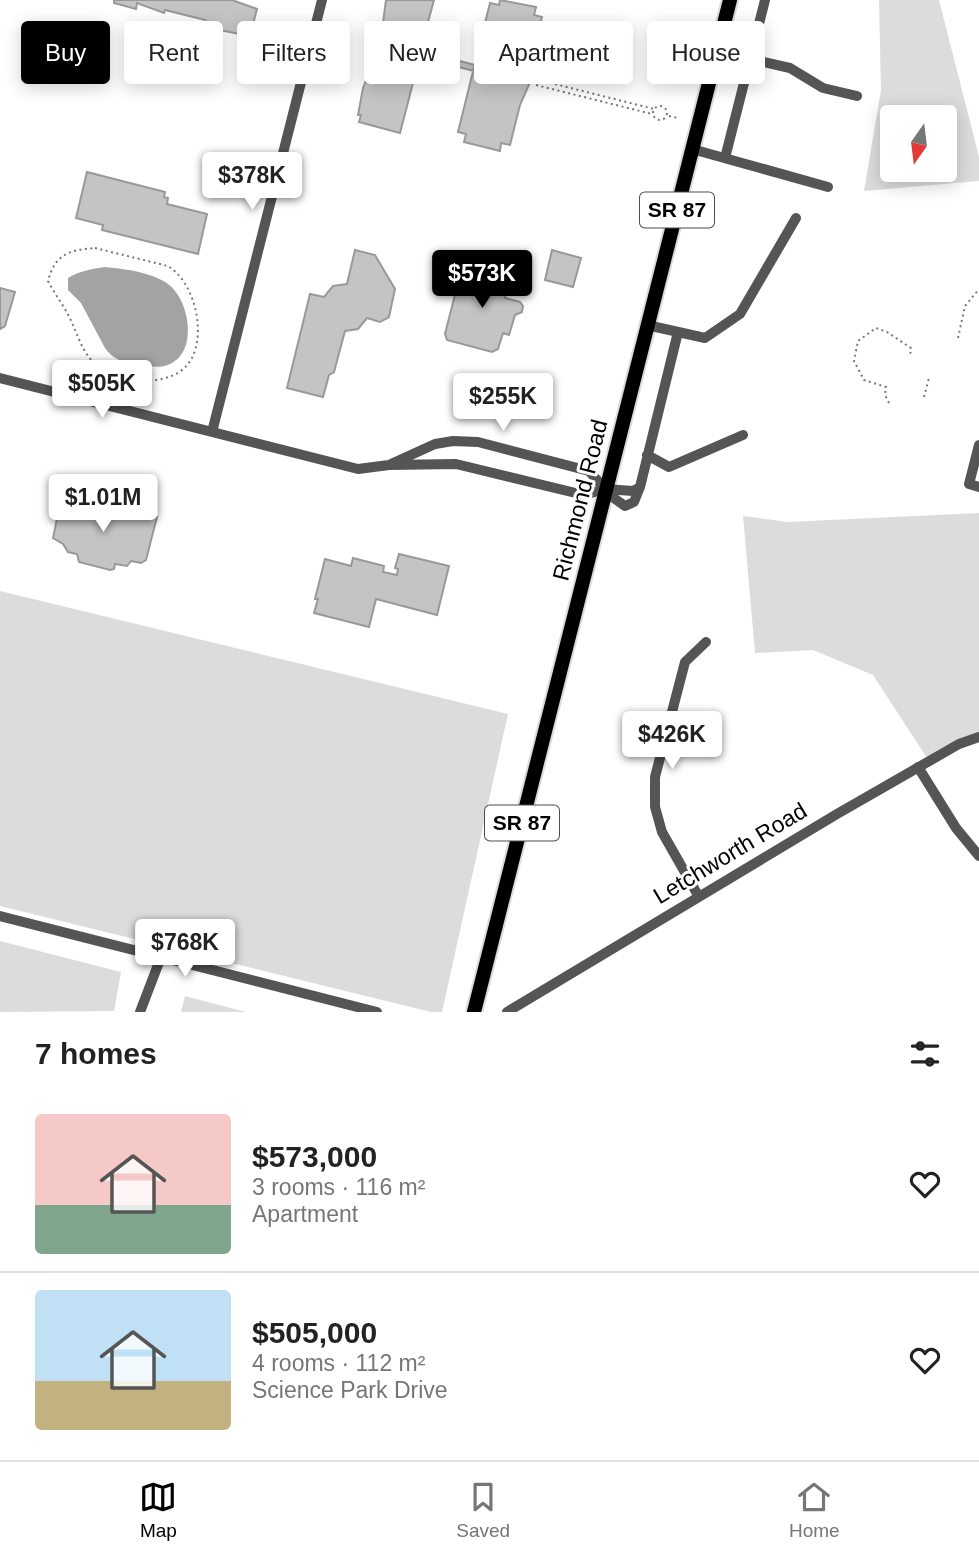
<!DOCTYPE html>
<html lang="en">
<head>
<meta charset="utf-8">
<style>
  :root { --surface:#fff; --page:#f6f6f6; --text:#222; --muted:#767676; --line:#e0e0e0; --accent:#000 }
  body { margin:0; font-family:Arial,sans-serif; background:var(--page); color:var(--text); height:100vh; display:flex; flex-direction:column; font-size:26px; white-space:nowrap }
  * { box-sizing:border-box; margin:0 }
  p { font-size:23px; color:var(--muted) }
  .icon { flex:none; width:38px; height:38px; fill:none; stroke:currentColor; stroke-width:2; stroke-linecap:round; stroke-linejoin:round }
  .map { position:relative; height:1012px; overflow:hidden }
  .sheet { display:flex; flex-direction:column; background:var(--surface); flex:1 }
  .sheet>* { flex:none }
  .banner { position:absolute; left:21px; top:21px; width:938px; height:63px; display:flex; gap:14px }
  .needle { width:46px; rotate:194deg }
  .tools { position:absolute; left:880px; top:105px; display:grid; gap:14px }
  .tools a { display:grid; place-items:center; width:77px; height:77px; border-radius:7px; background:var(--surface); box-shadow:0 4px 18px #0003; font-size:35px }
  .price { position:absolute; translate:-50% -60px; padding:0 16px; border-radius:7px; background:#fff; color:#222; font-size:23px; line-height:46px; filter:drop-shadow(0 2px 4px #0008) }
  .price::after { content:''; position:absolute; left:50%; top:42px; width:21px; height:16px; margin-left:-10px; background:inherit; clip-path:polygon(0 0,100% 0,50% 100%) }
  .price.active { background:var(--accent); color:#fff }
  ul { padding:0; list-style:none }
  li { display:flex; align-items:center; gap:21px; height:175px; padding:0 35px }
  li+li { border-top:2px solid var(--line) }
  li span { display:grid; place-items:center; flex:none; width:196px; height:140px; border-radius:7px; color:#555 }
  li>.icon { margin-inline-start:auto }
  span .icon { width:84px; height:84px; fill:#fffc; stroke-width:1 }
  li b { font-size:30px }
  h2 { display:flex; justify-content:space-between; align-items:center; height:84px; padding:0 35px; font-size:30px }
  .tag { padding:0 24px; border-radius:7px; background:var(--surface); box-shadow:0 4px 18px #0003; font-size:24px; line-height:63px }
  .tag.active { background:var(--accent); color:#fff }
  .dock { display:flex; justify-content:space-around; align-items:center; height:98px; border-top:2px solid var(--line); background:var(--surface); font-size:19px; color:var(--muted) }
  .dock a { display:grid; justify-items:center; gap:4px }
  .dock .active { color:var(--accent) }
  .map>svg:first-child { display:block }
</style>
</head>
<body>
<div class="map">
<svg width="979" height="1012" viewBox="0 0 979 1012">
  <rect width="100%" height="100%" fill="#fff"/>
  <!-- green -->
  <path fill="#dcdcdc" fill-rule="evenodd" d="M879 0H939L979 157V181L864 191 881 90ZM892 117H945V170H892Z
    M979 513V737L929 761 873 675 813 650 755 653 743 516 788 522Z
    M0 591 508 714 442 1012H431L0 906Z
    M0 941 121 972 114 1011 0 1012Z
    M185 996 246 1012H181Z"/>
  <!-- water -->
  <path fill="#a3a3a3" d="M105 267C124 269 152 272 168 284 189 299 199 351 170 364 161 369 147 366 138 365 125 363 112 359 105 348L81 303 68 290V278C80 271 91 269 105 267Z"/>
  <!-- building -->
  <path fill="#c4c4c4" stroke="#999" stroke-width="2" d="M114 0H232L257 9 250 36 219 30V28L209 25 205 20 165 10 164 13 137 3 136 9 114 3Z
    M386 0H434L421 48 381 38Z
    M500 0 536 7 534 15 542 17 532 57 533 67 531 80 520 105 510 145 501 143 500 151 464 142 466 134 458 132 490 3 499 5Z
    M409 45 421 48V51L475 65 474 71 419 57V60L406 57Z
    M378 50 419 60 400 133 359 122 361 115H358L363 88Z
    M87 172 165 192 164 197 168 198 167 204 207 214 198 254 102 230 103 225 76 218Z
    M355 250 375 255 395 289 389 317 380 322 367 318 358 329 345 331 334 372 329 375 323 397 287 388 310 294 324 297 333 286 347 284Z
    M552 250 581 258 573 287 545 280Z
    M469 266 510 276 505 298 520 302 523 306 522 312 515 315 509 335 503 333 498 349 492 352 447 340 445 334 461 271 467 273Z
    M0 288 15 292 5 326 0 329Z
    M62 494 97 502 96 508 100 514 114 517 120 513 121 507 157 517 146 560 141 563 131 561 127 566 115 564 114 569 110 570 79 562 77 554 68 552 63 544 53 538Z
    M399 554 449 566 437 615 376 599 369 627 314 613 318 599H315L325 559 351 566 353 558 384 566 383 572 397 575 398 569 395 568Z"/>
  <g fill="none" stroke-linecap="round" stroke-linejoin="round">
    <defs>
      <path id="major" d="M474 1012 730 0"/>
    </defs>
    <!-- major casing -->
    <use href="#major" stroke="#dbdbdb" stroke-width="18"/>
    <!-- path -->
    <path stroke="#777" stroke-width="2" stroke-dasharray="2 3.5" stroke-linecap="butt" d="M538 80 536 85 652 114
      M539 80 654 109
      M653 113a7 7 0 1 1 14 0a7 7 0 1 1-14 0Z
      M669 116 678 118
      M95 248 168 266C194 282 206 330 192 358 175 391 114 384 92 361 82 350 78 336 72 323 66 308 55 295 48 281 55 254 69 250 95 248Z
      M958 338 965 306 979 289
      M924 397 929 378
      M889 403 885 395 886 387 864 380 854 361 858 341 876 328 887 332 911 348 910 356"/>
    <!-- minor -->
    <path stroke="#555" stroke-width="10" d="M750 59 790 68 823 88 857 96
      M692 149 828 187
      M725 158 765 0
      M647 325 705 338 740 314 796 218
      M0 378 358 469 389 465 456 464 584 495 605 489 633 491 640 487
      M212 432 322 0
      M979 445 969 484 979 487
      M647 455 669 467 743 435
      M391 464 435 444 453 441 478 442 589 471 611 496 625 506 634 502 640 487 678 332
      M918 767 956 828 979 856
      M699 897 662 832 655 807V777L685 662 706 642
      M0 916 377 1012
      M140 1012 161 957
      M507 1012 837 814 959 744 979 737"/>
    <!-- major -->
    <use href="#major" stroke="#000" stroke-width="14"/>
  </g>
  <g text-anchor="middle" stroke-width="6" stroke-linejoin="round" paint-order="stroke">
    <!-- shield labels -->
    <g fill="#fff" stroke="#4c4c4c" stroke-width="2">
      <rect x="640" y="192.5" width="74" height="35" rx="5"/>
      <rect x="485" y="805.5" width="74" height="35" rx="5"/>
    </g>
    <g font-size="21" font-weight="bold" fill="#000">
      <text x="677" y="217">SR 87</text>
      <text x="522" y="830">SR 87</text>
    </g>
    <!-- street labels -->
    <g font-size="23" fill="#000" stroke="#fff">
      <text transform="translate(580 500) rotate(-76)" y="8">Richmond Road</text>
      <text transform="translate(730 853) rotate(-31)" y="8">Letchworth Road</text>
    </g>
  </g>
</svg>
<div class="tools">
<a><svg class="needle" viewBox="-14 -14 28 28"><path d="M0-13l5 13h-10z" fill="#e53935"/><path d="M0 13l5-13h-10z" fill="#767676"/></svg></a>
</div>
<b class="price" style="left:252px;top:212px">$378K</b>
<b class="price active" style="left:482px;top:310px">$573K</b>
<b class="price" style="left:102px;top:420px">$505K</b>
<b class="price" style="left:503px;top:433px">$255K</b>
<b class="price" style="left:103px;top:534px">$1.01M</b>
<b class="price" style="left:672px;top:771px">$426K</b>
<b class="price" style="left:185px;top:979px">$768K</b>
<div class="banner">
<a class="tag active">Buy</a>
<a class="tag">Rent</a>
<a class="tag">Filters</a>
<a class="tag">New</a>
<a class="tag">Apartment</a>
<a class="tag">House</a>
</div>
</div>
<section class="sheet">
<h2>7 homes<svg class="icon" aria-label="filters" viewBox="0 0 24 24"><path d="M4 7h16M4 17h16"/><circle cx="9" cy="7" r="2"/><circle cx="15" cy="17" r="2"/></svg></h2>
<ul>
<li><span style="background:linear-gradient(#f6c9c9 65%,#7fa58c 0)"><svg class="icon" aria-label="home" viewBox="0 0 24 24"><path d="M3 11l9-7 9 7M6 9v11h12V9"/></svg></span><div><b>$573,000</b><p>3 rooms · 116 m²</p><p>Apartment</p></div><svg class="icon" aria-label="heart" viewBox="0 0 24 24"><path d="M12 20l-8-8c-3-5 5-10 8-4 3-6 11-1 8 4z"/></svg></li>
<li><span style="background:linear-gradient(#bfe0f5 65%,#c2b280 0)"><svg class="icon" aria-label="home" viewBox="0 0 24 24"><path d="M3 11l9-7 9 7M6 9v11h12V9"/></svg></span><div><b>$505,000</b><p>4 rooms · 112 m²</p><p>Science Park Drive</p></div><svg class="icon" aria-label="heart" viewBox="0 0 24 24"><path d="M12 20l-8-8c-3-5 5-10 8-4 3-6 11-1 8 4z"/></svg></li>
</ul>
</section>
<nav class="dock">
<a class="active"><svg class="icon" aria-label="map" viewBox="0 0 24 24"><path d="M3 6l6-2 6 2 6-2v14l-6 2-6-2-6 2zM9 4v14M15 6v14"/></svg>Map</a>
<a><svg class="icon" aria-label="saved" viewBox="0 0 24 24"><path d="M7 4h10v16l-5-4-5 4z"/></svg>Saved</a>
<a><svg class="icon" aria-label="home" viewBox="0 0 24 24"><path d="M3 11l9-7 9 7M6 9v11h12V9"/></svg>Home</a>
</nav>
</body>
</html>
